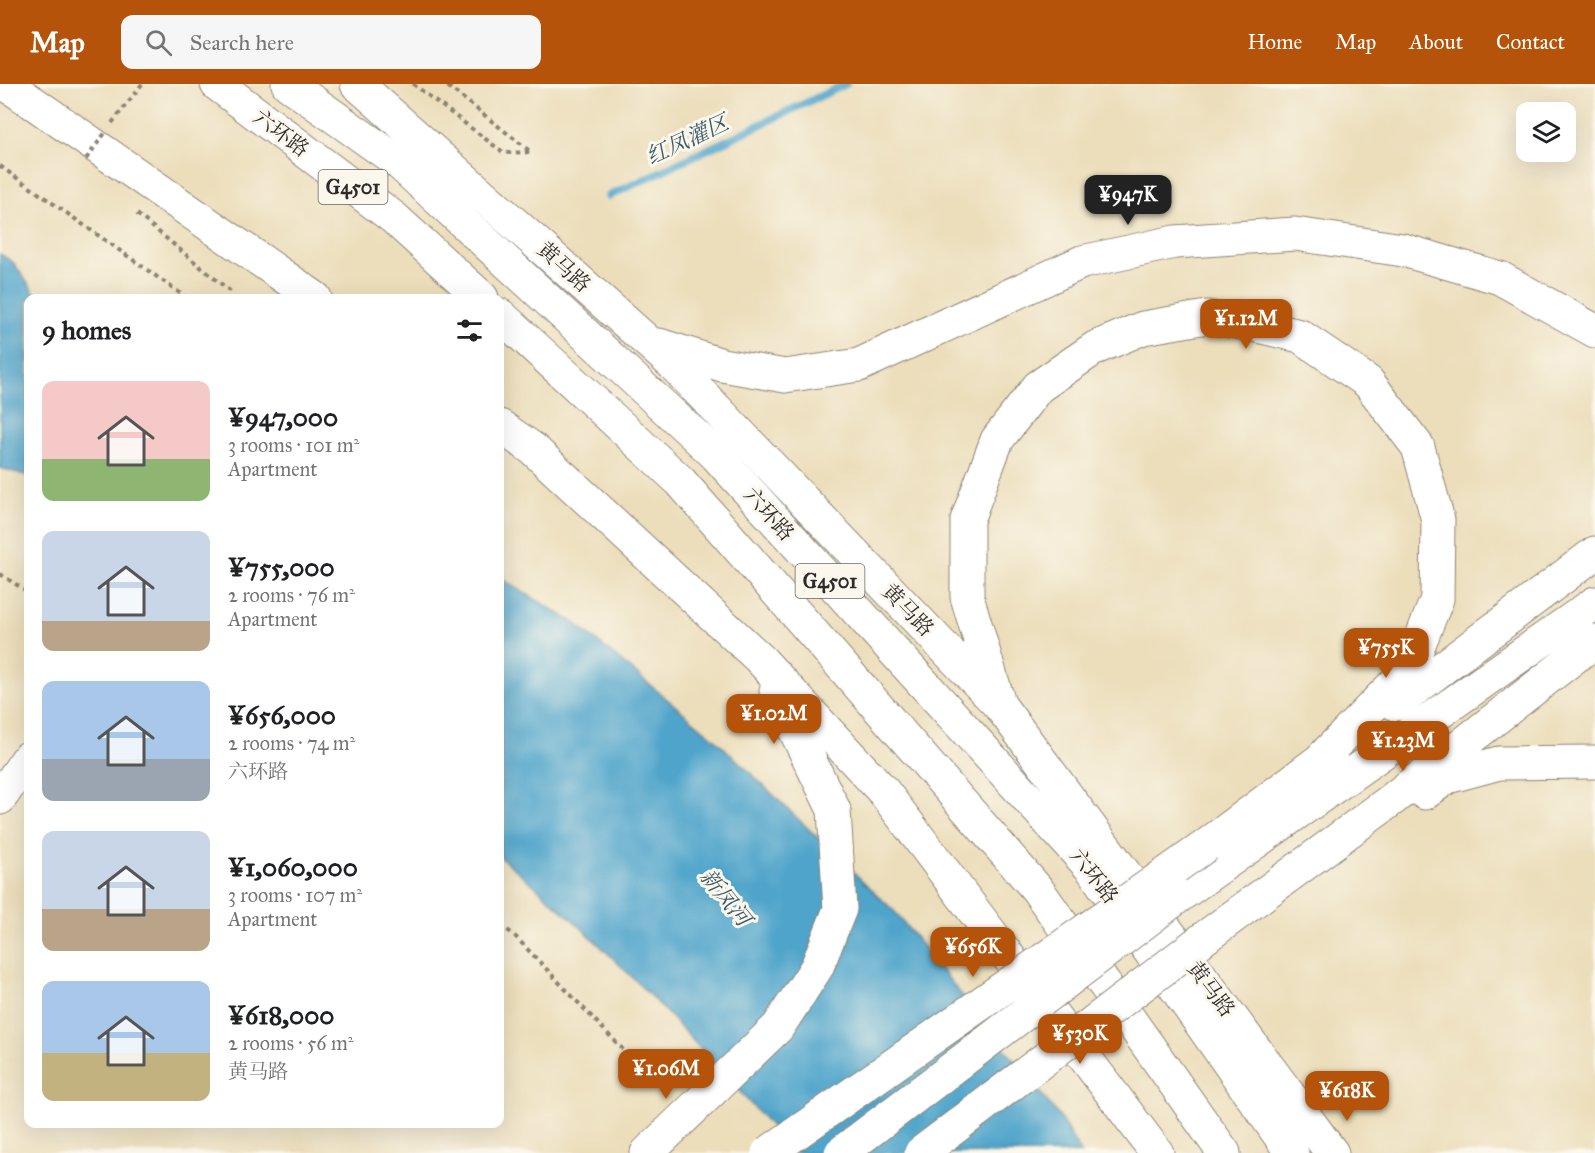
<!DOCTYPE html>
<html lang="en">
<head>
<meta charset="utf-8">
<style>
  :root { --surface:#fff; --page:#f6f6f6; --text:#202124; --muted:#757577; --accent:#b45309 }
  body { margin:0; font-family:"IM FELL Great Primer","Noto Serif SC",serif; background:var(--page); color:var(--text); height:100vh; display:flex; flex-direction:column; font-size:22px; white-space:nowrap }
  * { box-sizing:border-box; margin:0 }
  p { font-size:20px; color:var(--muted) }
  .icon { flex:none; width:33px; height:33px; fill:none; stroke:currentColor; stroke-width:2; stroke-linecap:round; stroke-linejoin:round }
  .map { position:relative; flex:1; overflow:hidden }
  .panel { position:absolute; left:24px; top:210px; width:480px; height:834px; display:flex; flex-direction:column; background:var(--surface); border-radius:12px; box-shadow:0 6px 24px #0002 }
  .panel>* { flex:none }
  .buttons { position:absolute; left:1516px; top:18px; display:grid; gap:12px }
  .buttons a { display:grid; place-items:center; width:60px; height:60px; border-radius:12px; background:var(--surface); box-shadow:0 6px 24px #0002; font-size:30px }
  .price { position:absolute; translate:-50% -51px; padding:0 14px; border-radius:12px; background:var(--accent); color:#fff; font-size:20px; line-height:39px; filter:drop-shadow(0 2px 3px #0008) }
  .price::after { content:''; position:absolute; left:50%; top:36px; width:18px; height:14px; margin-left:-9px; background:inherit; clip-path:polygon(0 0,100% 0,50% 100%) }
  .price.on { background:#222; color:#fff }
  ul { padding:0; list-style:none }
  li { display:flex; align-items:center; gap:18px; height:150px; padding:0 18px }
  li span { display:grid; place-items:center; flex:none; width:168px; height:120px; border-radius:12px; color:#555 }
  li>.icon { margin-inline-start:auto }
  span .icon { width:72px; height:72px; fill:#fffc; stroke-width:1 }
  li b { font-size:26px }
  h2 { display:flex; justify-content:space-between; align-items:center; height:72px; padding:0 18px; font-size:26px }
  header { display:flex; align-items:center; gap:36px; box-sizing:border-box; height:84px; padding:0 30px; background:var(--accent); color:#fff }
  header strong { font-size:28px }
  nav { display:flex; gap:33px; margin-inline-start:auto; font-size:21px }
  .search { width:420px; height:54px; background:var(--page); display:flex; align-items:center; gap:15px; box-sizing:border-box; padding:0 21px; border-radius:12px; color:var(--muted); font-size:22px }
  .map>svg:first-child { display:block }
</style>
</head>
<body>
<header>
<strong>Map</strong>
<div class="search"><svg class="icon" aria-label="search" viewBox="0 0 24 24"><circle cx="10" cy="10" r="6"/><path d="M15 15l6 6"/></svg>Search here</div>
<nav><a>Home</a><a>Map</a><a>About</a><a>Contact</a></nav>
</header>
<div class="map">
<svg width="1595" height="1069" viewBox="0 0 1595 1069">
  <rect width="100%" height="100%" fill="#fbf7ec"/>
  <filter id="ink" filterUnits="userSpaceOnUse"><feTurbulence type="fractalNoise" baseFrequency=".0167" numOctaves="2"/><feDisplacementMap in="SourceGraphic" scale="12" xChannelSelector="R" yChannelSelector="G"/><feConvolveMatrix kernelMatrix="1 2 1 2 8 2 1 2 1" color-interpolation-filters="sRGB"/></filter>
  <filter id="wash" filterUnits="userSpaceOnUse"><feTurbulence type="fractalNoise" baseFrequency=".008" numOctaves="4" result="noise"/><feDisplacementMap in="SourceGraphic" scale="24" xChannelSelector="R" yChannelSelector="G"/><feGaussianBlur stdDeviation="1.35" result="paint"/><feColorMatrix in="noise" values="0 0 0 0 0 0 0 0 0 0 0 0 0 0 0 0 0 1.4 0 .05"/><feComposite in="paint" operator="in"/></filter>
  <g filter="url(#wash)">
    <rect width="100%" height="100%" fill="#ecdebb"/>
    <!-- water -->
    <path fill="#4fa4cb" stroke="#3d687b" stroke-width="1.5" d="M0 170 13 178 38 214H28V392L0 384Z
      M500 494 575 539 713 653 895 828 1059 1032 1081 1069H795C702 965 608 860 500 773Z"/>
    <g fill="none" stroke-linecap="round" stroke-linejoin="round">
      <!-- stream -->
      <path stroke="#4fa4cb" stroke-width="8" d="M609 112 846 0"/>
    </g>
  </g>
  <g filter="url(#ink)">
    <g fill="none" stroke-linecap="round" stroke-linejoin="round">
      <defs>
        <path id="minor" d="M0 714 28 674"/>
        <path id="major" d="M6 0 315 214
          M357 0 674 281 1001 623 1332 1069
          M659 261 722 281 785 292 859 281 1082 178 1175 158 1295 150 1403 166 1500 194 1595 247
          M500 342 533 365 759 574 884 708 1157 1069
          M998 616 967 513V436L997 356 1038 303 1095 264 1143 244 1207 233 1258 242 1300 252 1368 298 1418 363 1438 436 1437 515 1409 585 1316 680
          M1395 620 1595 469
          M1425 709 1447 693 1499 679 1595 678
          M1207 761 1332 667
          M1179 812 1595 519
          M1207 852 1390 717 1595 557
          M647 1069 778 943 817 883 840 825 834 726 776 607"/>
        <path id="highway" d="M217 0 394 134 482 214
          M288 0 397 77 714 369 1092 785 1292 1069
          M500 231 680 397 1037 805 1224 1069"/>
      </defs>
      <!-- minor casing -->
      <use href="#minor" stroke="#8c8473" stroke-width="35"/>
      <!-- major casing -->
      <use href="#major" stroke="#8c8473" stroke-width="35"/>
      <!-- highway casing -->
      <use href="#highway" stroke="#8c8473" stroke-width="35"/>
      <!-- path -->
      <path stroke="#8c8473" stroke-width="4" stroke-dasharray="4.5 4.5" stroke-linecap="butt" d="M413 0 504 69 531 68 445 0
        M112 39 142 0
        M0 82 187 214
        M137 130 231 208
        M0 490 28 508
        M500 841 513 850 649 993"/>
      <!-- minor -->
      <use href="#minor" stroke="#fff" stroke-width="33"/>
      <!-- major -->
      <use href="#major" stroke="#fff" stroke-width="33"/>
      <!-- highway -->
      <use href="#highway" stroke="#fff" stroke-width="33"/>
      <defs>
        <path id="major-bridge" d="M768 1069 1207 761
          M841 1069 1179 812
          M921 1069 1207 852"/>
      </defs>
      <!-- major-bridge casing -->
      <use href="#major-bridge" stroke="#8c8473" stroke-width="35" stroke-linecap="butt"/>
      <!-- path-bridge -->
      <path stroke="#8c8473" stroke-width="4" stroke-dasharray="4.5 4.5" stroke-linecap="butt" d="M86 75 105 49"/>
      <!-- major-bridge -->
      <use href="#major-bridge" stroke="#fff" stroke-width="33"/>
    </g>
  </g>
  <g text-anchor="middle" stroke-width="6" stroke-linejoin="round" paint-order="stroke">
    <!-- shield labels -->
    <g fill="#fbf7ec" stroke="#696865" stroke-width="1.5">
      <rect x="318.5" y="86" width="69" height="34" rx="4.5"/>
      <rect x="795.5" y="480" width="69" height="34" rx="4.5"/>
    </g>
    <g font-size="20" font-weight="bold" fill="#2b2b2b">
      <text x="353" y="110">G4501</text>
      <text x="830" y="504">G4501</text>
    </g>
    <!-- street labels -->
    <g font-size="21" fill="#2b2b2b" stroke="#fbf7ec">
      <text transform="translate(281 49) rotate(37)" y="7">六环路</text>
      <text transform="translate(564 183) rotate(42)" y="7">黄马路</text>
      <text transform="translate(769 430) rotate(48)" y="7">六环路</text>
      <text transform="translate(908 526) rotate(46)" y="7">黄马路</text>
      <text transform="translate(1094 792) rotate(52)" y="7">六环路</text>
      <text transform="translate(1211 905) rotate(53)" y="7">黄马路</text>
    </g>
    <!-- water labels -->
    <g font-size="22" font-style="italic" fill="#395b6b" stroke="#fbf7ec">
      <text transform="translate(687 55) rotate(-25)" y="8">红凤灌区</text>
      <text transform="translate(726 813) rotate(51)" y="8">新凤河</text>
    </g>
  </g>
</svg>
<div class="buttons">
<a><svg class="icon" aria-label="layers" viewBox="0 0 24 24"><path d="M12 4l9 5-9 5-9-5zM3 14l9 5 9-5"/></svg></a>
</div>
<b class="price on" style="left:1128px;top:142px">¥947K</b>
<b class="price" style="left:1246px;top:266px">¥1.12M</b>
<b class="price" style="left:1386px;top:595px">¥755K</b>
<b class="price" style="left:774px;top:661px">¥1.02M</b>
<b class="price" style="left:1403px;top:688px">¥1.23M</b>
<b class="price" style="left:973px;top:894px">¥656K</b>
<b class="price" style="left:1080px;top:981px">¥530K</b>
<b class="price" style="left:666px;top:1016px">¥1.06M</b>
<b class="price" style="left:1347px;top:1038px">¥618K</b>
<section class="panel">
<h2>9 homes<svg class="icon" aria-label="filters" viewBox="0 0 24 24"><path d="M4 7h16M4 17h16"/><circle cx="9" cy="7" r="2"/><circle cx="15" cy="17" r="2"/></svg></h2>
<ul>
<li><span style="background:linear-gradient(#f6c9c9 65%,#8fb573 0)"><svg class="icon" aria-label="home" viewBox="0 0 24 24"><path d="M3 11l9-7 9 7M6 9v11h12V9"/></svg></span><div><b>¥947,000</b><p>3 rooms · 101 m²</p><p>Apartment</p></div></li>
<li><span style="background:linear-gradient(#c9d6e8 75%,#b9a48a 0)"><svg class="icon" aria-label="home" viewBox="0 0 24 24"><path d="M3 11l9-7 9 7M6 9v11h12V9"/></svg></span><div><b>¥755,000</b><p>2 rooms · 76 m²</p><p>Apartment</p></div></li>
<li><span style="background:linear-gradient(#a9c7e8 65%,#9aa5b1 0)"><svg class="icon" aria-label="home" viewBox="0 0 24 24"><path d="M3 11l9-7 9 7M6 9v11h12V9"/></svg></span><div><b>¥656,000</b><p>2 rooms · 74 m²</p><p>六环路</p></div></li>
<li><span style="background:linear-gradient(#c9d6e8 65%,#b9a48a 0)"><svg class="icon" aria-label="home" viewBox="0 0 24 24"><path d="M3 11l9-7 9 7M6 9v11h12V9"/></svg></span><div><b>¥1,060,000</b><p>3 rooms · 107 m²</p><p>Apartment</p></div></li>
<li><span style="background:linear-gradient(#a9c7e8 60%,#c2b280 0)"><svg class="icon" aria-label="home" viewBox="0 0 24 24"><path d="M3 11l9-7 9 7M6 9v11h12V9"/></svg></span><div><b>¥618,000</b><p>2 rooms · 56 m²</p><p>黄马路</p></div></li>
</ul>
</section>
</div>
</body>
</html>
